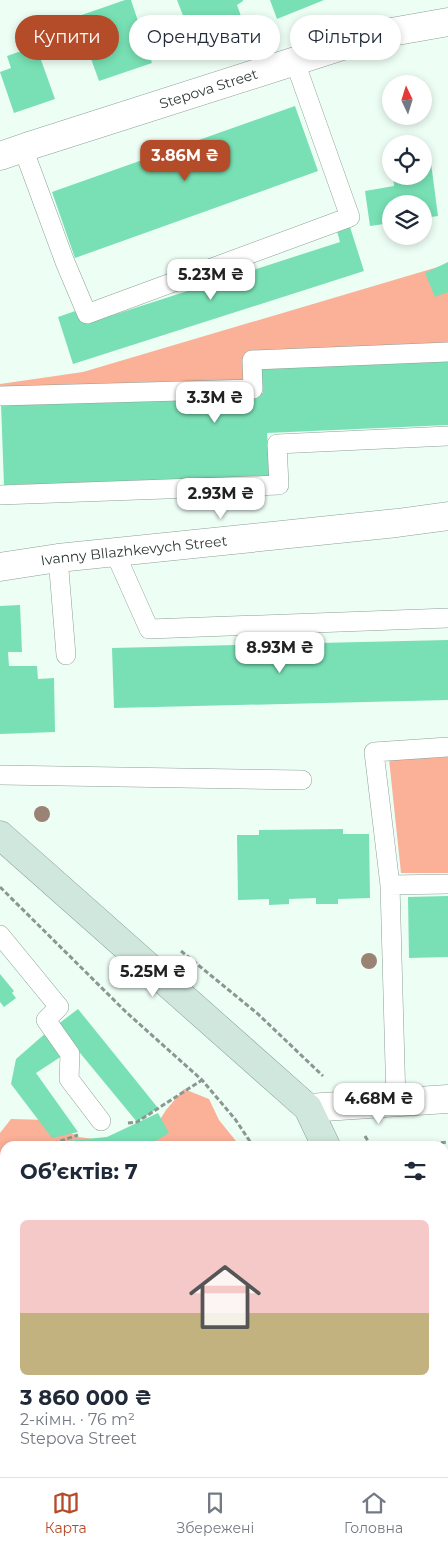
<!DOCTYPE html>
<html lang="uk">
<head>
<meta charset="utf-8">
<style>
  :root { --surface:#fff; --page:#f6f6f7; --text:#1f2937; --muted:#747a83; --line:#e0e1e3; --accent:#b44c29 }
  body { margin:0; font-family:Montserrat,sans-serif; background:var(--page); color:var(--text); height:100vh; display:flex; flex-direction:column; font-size:19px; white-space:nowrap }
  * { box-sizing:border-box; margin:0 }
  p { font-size:16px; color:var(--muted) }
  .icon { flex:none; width:28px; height:28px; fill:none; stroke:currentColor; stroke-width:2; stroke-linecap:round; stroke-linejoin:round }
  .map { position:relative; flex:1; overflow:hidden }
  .side { position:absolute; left:0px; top:1141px; width:449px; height:336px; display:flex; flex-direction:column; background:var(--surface); border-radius:15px 15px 0 0; box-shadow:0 2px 8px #0003 }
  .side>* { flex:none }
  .guide { position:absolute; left:15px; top:15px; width:419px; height:45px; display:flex; gap:10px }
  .needle { width:32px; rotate:356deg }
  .controls { position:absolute; left:382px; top:75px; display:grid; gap:10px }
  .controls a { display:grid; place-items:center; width:50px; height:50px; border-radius:50%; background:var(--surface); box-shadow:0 2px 8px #0003; font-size:25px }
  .price { position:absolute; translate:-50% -42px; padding:0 11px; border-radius:10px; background:#fff; color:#222; font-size:16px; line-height:32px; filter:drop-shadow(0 1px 2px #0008) }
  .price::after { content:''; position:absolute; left:50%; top:30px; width:15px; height:11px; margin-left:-8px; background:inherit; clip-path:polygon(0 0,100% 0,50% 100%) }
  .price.selected { background:var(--accent); color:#fff }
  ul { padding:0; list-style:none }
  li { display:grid; align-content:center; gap:10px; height:265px; padding:0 20px }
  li+li { border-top:1px solid var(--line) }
  li span { display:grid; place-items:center; height:155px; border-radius:8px; color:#555 }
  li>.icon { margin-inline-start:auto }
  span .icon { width:90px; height:90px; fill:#fffc; stroke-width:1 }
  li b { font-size:21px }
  h2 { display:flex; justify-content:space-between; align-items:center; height:60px; padding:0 20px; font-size:21px }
  .pill { padding:0 18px; border-radius:22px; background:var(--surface); box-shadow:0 2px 8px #0003; font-size:18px; line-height:45px }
  .pill.selected { background:var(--accent); color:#fff }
  .tab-bar { display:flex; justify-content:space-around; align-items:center; height:70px; border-top:1px solid var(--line); background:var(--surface); font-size:14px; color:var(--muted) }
  .tab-bar a { display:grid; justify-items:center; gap:2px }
  .tab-bar .selected { color:var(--accent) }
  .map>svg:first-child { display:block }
</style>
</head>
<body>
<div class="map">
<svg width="448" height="1477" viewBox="0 0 448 1477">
  <rect width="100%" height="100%" fill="#edfef5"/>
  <!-- green -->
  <path fill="#fbb098" d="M448 264V346L249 381 0 392V384L83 372Z
    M448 757V873H401L389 759Z
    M184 1089 209 1099 219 1120 240 1146H5V1180L0 1166V1133L11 1119 48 1120 78 1137 109 1141 149 1137 166 1110Z
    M5 1229V1285L0 1290V1240L3 1239Z
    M402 1472 405 1477H280L277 1473Z"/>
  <!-- building -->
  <path fill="#78e0b4" d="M125 0H131L152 63 99 81 76 17Z
    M177 0H243V1L237 5 246 30 196 49Z
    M270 0H324L277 19Z
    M36 46 55 99 14 113 0 72 11 68 7 56Z
    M295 106 318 171 75 258 52 192Z
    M431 163 438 216 424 218V204H391V223L370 226 365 191 394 186 393 176H424V164Z
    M350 227 364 271 73 364 58 317 81 309 85 324 340 242 337 231Z
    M448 262V292L435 297 425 273Z
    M448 359V425L267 433 270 479 4 485 1 404 263 393 258 363Z
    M20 605 22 652H8L9 666H37L38 679 54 678 55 732 0 734V606Z
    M448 640V700L114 708 112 648Z
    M343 829V834H369L370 898 338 899V904H316V898L289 899V904L269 905V899L238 900 237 835H259V830Z
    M448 896V957L409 958 408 897Z
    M0 974 14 991 12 993 16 998 4 1007 0 1002Z
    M78 1009 158 1108 137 1122 57 1025Z
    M47 1032 62 1056 36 1073 78 1132 52 1138 11 1084 16 1059Z
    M158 1113 169 1133 147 1146H67L66 1141 107 1137Z
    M5 1411V1472H26L18 1477H0V1414Z
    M179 1472H270L272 1477H190L188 1474 182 1477Z"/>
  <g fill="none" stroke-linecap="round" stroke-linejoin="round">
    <defs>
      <path id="lane" d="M23 148 65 262 87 314 350 217 295 62
        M0 396 253 389 252 360 448 352
        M0 495 279 485 277 444 448 436
        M115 553 149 629 448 618
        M58 558 66 655
        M0 775 302 780
        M390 885 374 752 448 747
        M0 935 59 1007 46 1020 70 1054 69 1079 101 1121
        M396 1102 390 885 448 884"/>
      <g id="street">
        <path id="s1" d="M0 156 32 145 380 34 448 22"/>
        <path id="s2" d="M0 567 58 558 397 523 448 516"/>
        <path d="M308 1108 448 1099"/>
      </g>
      <path id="secondary" d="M0 835 308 1108 326 1146
        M444 1400 448 1409"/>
    </defs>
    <!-- lane casing -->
    <use href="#lane" stroke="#8ca096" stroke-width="20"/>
    <!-- street casing -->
    <use href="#street" stroke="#8ca096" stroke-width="29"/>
    <!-- secondary casing -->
    <use href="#secondary" stroke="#8ca096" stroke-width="29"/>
    <!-- path -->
    <path stroke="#8b9891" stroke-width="3" stroke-dasharray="5 2.5" stroke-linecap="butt" d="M0 887 126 1012 202 1080 235 1119 253 1146
      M181 951 258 1014 323 1076
      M128 1123 137 1122 202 1080
      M365 1136 371 1146
      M46 1146 78 1135
      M411 1146 448 1142
      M0 1162 5 1160
      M444 1292 448 1300
      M415 1472 417 1477"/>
    <!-- lane -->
    <use href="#lane" stroke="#fff" stroke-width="19"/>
    <!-- street -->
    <use href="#street" stroke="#fff" stroke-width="28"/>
    <!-- secondary -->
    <use href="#secondary" stroke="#d0e7dd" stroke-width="28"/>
  </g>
  <!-- trees -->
  <g fill="#9a8374">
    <circle cx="42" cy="814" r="8"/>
    <circle cx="369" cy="961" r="8"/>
  </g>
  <g text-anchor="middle" stroke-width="5" stroke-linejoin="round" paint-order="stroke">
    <!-- street labels -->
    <g font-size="14" fill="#2f3833" stroke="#fff">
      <text dy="5" stroke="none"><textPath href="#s1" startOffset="219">Stepova Street</textPath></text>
      <text dy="5" stroke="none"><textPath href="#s2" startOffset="135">Ivanny Bllazhkevych Street</textPath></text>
    </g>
  </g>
</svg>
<div class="controls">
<a><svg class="needle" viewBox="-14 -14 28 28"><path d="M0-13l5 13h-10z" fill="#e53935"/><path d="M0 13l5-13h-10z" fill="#747a83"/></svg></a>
<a><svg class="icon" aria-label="locate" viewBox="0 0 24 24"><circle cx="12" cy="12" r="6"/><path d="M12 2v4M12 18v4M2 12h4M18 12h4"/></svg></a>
<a><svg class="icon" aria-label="layers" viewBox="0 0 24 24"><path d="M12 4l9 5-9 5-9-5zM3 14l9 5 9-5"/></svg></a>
</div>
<b class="price selected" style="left:185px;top:182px">3.86M ₴</b>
<b class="price" style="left:211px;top:301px">5.23M ₴</b>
<b class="price" style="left:215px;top:424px">3.3M ₴</b>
<b class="price" style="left:221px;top:520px">2.93M ₴</b>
<b class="price" style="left:280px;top:674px">8.93M ₴</b>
<b class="price" style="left:153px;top:998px">5.25M ₴</b>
<b class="price" style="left:379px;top:1125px">4.68M ₴</b>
<div class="guide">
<a class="pill selected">Купити</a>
<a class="pill">Орендувати</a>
<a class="pill">Фільтри</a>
</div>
<section class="side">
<h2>Об’єктів: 7<svg class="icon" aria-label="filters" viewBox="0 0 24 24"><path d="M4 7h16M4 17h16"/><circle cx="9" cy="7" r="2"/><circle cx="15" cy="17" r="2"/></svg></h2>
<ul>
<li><span style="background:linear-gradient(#f6c9c9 60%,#c2b280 0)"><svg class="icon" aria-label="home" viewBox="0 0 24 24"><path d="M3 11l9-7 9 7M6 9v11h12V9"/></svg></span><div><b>3 860 000 ₴</b><p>2-кімн. · 76 m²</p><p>Stepova Street</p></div></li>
</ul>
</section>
</div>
<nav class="tab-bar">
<a class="selected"><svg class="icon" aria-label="map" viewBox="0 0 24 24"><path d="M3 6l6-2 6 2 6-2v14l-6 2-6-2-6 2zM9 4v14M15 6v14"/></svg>Карта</a>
<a><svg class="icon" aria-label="saved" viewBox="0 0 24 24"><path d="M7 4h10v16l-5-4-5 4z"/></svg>Збережені</a>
<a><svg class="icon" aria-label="home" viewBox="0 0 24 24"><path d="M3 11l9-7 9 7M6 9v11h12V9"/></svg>Головна</a>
</nav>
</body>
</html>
